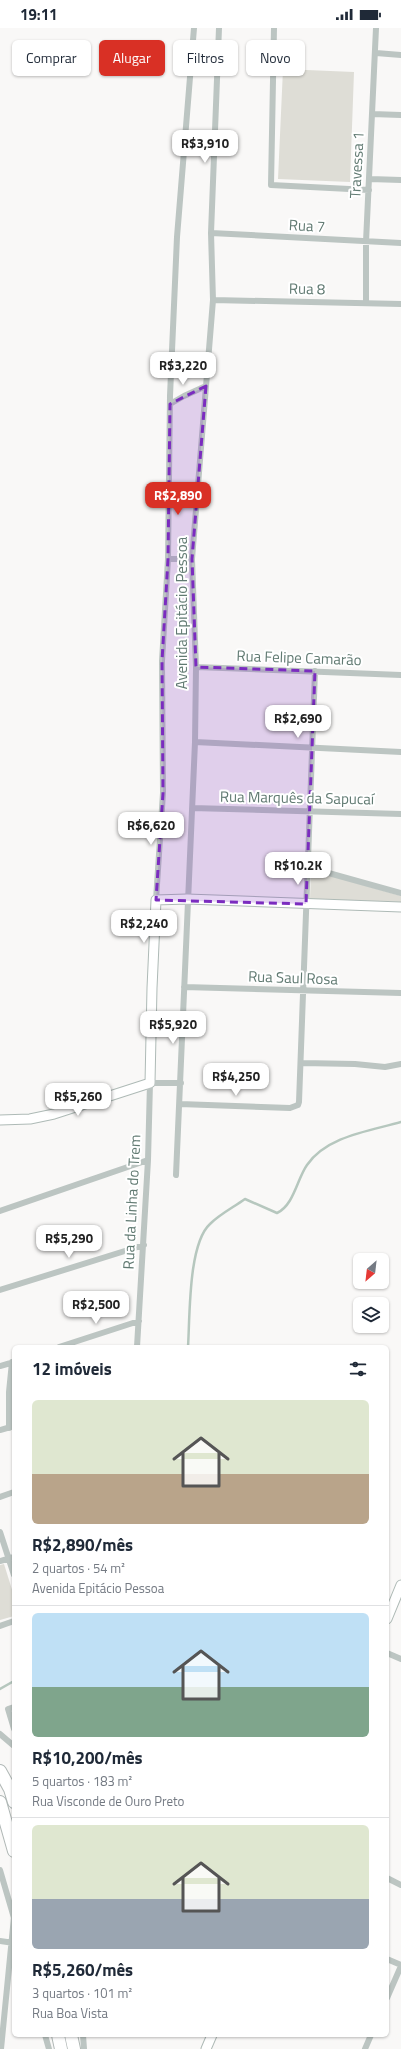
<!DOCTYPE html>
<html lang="pt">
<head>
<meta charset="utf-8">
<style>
  :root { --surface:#fff; --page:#f2f2f3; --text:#1f2937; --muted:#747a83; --line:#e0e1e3; --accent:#d93025 }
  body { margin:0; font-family:"Titillium Web",sans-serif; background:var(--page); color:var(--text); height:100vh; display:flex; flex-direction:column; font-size:15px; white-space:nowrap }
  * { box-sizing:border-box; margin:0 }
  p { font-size:13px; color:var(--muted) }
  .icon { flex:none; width:22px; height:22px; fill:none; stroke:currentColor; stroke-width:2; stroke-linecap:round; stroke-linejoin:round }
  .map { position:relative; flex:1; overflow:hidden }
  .side { position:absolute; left:12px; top:1317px; width:377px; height:692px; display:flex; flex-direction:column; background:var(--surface); border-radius:6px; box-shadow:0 1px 3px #0004 }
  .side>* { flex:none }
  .guide { position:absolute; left:12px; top:12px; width:377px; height:36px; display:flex; gap:8px }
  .needle { width:26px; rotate:208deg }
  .controls { position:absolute; left:353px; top:1225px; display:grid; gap:8px }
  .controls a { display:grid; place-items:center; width:36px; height:36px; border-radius:6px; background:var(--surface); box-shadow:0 1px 3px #0004; font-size:20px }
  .price { position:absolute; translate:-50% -34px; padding:0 9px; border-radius:8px; background:#fff; color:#222; font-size:13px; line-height:26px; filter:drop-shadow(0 1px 2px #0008) }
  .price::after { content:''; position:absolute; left:50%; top:24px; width:12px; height:9px; margin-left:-6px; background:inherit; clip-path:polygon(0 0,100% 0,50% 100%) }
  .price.on { background:var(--accent); color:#fff }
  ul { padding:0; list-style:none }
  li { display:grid; align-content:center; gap:8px; height:212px; padding:0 20px }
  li+li { border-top:1px solid var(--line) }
  li span { display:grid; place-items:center; height:124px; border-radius:6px; color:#555 }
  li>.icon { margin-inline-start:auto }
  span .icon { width:72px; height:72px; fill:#fffc; stroke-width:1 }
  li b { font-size:17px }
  h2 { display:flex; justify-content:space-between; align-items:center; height:48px; padding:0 20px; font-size:17px }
  .tag { padding:0 14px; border-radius:6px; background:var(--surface); box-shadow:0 1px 3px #0004; font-size:14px; line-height:36px }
  .tag.on { background:var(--accent); color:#fff }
  .status { display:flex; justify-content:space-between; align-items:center; height:28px; padding:0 20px; background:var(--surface); direction:ltr }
  .status svg { height:11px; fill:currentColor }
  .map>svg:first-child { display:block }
</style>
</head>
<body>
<div class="status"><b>19:11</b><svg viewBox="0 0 49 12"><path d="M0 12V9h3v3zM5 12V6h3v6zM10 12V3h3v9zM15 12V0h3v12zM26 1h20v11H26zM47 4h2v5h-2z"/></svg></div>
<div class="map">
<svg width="401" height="2021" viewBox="0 0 401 2021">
  <rect width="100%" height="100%" fill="#f9f8f7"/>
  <!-- green -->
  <path fill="#deddd6" d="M283 41 354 44 350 154 278 151Z
    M311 842 401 868V874L310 871Z
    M4 1536 14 1568V1588L0 1592V1537Z"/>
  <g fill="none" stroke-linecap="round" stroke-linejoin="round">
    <!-- stream -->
    <path stroke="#b6c7be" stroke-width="2.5" d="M188 1319C190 1289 188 1216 210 1196 220 1186 234 1179 245 1171L277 1185C294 1177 297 1151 307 1137 327 1108 370 1103 401 1094
      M0 1661 14 1653"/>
    <defs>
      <path id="secondary" d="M0 1092 30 1091 54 1086 150 1055 152 960 156 872 187 871 401 879
        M387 1591 401 1557
        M206 2021 212 2007"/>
      <path id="highway" d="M0 1743 10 1761 14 1774
        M0 1774 14 1823
        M58 2007 61 2021
        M71 2007 74 2021"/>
    </defs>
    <!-- secondary casing -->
    <use href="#secondary" stroke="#aebab6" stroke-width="11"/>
    <!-- highway casing -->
    <use href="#highway" stroke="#b0b8b6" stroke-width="14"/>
    <!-- street -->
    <path stroke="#bcc5c2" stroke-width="6" d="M274 0 271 157 369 162
      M376 25 401 27
      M372 86 401 87
      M370 151 401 152
      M211 205 401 215
      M213 272 401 276
      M366 275V214L376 0
      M170 376 184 368 206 358
      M168 531H192
      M196 639 401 647
      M195 714 401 724
      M192 780 401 786
      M307 839 401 865
      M156 872 163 765 162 633 168 531 170 368 177 209 194 0
      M184 959 401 965
      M302 1035 355 1036 385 1039 401 1036
      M180 1076 290 1080 298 1077 299 1074 315 643
      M176 1147 195 714 196 639 192 531 213 272 211 205 219 0
      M0 1183 148 1132
      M0 1262 144 1217
      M59 1319 139 1293
      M137 1319 148 1132 150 1055H181
      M0 1338 14 1334
      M9 1400V1364L12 1334
      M0 1402 14 1398
      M0 1469 14 1464
      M0 1504 14 1547
      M0 1533 14 1529
      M0 1598 14 1593
      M387 1625 401 1631
      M14 1679 8 1681 14 1701
      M0 1706 14 1718
      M0 1842 14 1890
      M387 1850 401 1857
      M0 1913 14 1915
      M387 1931 401 1937
      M387 1970 401 1938
      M45 2007 49 2021
      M83 2007 84 2021
      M1 2021 14 1889
      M365 2021 371 2007"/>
    <!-- secondary -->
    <use href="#secondary" stroke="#fff" stroke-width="9"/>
    <!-- highway -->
    <use href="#highway" stroke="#fff" stroke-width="12"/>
  </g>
  <!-- marked area -->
  <path fill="#7b2cbf" fill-opacity="0.2" stroke="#7b2cbf" stroke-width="3" stroke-dasharray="8 5" stroke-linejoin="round" d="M206 358 192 531 196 639 315 643 306 876 156 872 163 765 162 633 168 531 170 376Z"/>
  <g text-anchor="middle" stroke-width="4" stroke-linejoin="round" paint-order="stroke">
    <!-- street labels -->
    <g font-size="15" fill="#617a72" stroke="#fff">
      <text transform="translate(357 137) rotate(-87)" y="5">Travessa 1</text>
      <text transform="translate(307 198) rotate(3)" y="5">Rua 7</text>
      <text transform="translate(307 261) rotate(1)" y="5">Rua 8</text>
      <text transform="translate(182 585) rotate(-90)" y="5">Avenida Epitácio Pessoa</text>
      <text transform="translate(299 630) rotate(2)" y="5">Rua Felipe Camarão</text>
      <text transform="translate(297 770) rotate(1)" y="5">Rua Marquês da Sapucaí</text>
      <text transform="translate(293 950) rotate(2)" y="5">Rua Saul Rosa</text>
      <text transform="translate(132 1174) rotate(-87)" y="5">Rua da Linha do Trem</text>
    </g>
  </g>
</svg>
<div class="controls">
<a><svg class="needle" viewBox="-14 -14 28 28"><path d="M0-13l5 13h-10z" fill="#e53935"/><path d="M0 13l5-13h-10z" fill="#747a83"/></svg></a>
<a><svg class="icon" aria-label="layers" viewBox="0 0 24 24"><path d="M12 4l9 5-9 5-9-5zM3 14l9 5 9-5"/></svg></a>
</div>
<b class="price" style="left:205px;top:136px">R$3,910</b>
<b class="price" style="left:183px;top:358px">R$3,220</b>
<b class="price on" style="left:178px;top:488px">R$2,890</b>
<b class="price" style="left:298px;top:711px">R$2,690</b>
<b class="price" style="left:151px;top:818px">R$6,620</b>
<b class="price" style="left:298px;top:858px">R$10.2K</b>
<b class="price" style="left:144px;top:916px">R$2,240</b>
<b class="price" style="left:173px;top:1017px">R$5,920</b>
<b class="price" style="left:236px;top:1069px">R$4,250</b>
<b class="price" style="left:78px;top:1089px">R$5,260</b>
<b class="price" style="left:69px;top:1231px">R$5,290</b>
<b class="price" style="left:96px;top:1297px">R$2,500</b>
<div class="guide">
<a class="tag">Comprar</a>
<a class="tag on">Alugar</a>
<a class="tag">Filtros</a>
<a class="tag">Novo</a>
</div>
<section class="side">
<h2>12 imóveis<svg class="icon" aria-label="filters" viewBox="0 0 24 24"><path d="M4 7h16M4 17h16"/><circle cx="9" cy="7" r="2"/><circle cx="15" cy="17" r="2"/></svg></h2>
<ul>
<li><span style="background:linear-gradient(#dfe7d0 60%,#b9a48a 0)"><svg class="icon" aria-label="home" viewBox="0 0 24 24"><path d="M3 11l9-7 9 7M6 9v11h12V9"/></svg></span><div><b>R$2,890/mês</b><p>2 quartos · 54 m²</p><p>Avenida Epitácio Pessoa</p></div></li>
<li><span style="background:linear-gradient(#bfe0f5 60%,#7fa58c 0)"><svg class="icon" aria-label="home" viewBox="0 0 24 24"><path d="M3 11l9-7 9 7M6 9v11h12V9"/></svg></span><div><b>R$10,200/mês</b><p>5 quartos · 183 m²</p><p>Rua Visconde de Ouro Preto</p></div></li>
<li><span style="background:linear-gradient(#dfe7d0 60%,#9aa5b1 0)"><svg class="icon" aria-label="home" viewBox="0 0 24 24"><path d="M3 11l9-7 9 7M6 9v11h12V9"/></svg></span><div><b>R$5,260/mês</b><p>3 quartos · 101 m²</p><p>Rua Boa Vista</p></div></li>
</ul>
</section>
</div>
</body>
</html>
